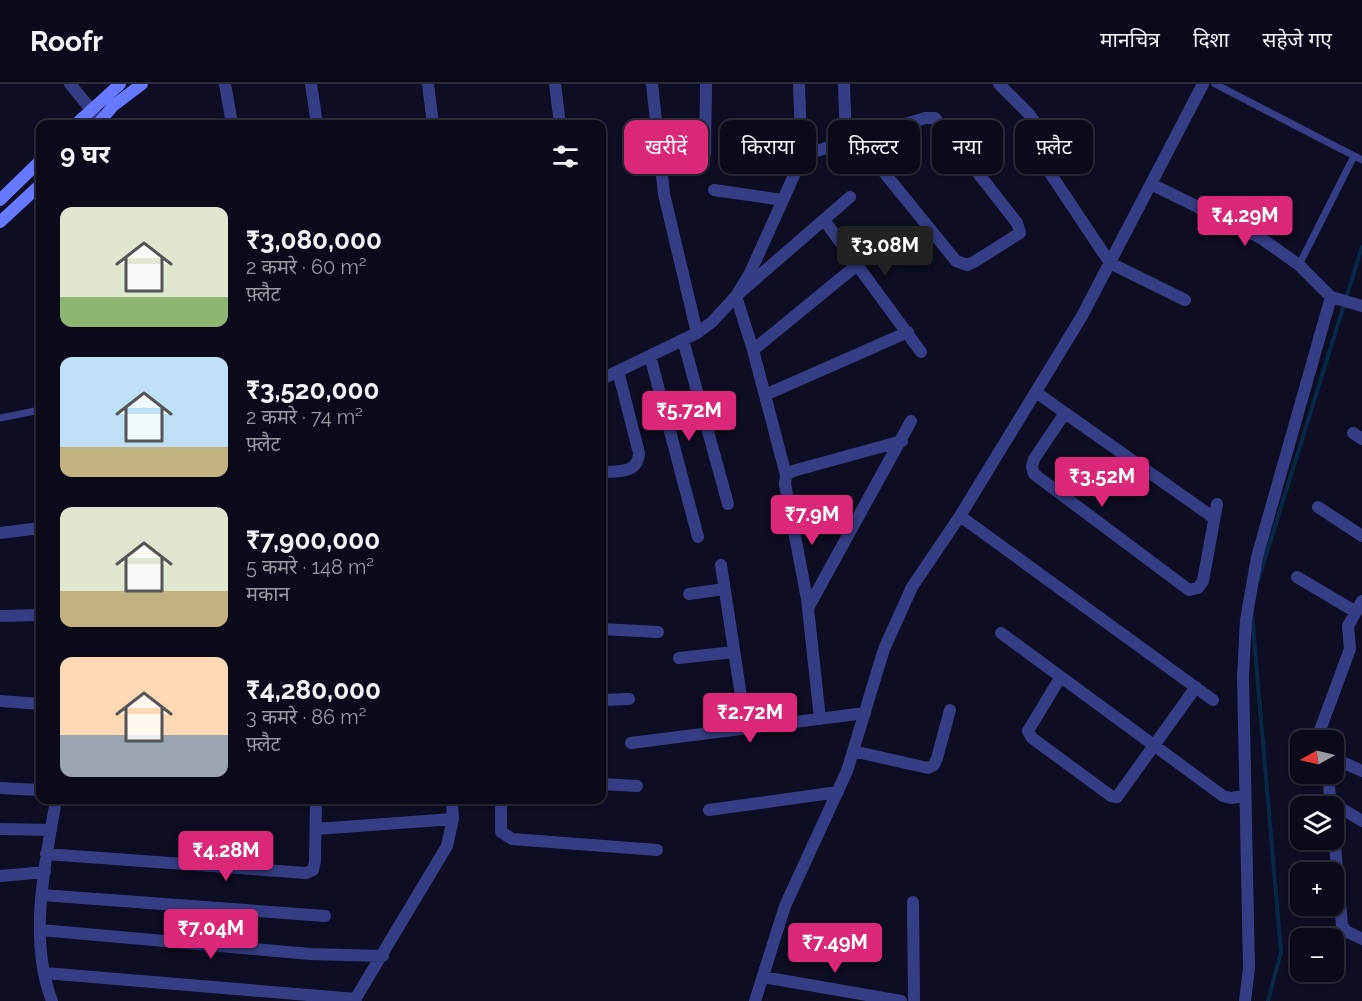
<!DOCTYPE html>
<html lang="hi">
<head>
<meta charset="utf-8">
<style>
  :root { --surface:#0a0a1a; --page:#131323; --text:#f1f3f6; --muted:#999aa2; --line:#2a2b39; --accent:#db2777 }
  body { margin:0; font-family:Raleway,"Noto Sans Devanagari",sans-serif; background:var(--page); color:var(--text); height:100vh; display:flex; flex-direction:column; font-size:22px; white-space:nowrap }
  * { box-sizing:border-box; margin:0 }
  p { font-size:20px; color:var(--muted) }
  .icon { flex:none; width:33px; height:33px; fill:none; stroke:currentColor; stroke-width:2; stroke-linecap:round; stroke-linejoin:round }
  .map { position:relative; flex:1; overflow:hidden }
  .drawer { position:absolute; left:36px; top:36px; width:570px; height:684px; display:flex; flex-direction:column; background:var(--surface); border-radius:12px; box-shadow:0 2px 4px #0004,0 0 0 2px var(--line) }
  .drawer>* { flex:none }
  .guide { position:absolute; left:624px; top:36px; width:570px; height:54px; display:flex; gap:12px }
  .needle { width:39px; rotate:262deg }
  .controls { position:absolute; left:1290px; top:646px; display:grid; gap:12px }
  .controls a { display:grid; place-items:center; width:54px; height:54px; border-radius:12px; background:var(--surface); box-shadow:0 2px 4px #0004,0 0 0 2px var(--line); font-size:30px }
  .price { position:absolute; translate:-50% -51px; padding:0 14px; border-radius:6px; background:var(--accent); color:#fff; font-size:20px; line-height:39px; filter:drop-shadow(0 2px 3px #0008) }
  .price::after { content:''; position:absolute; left:50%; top:36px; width:18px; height:14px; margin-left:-9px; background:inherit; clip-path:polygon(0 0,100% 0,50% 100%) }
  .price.on { background:#222; color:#fff }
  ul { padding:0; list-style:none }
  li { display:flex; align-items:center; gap:18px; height:150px; padding:0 24px }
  li span { display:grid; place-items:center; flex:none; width:168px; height:120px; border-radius:12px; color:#555 }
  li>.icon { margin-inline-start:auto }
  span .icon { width:72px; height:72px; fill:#fffc; stroke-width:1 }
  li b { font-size:26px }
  h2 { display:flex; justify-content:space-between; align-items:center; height:72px; padding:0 24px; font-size:26px }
  .pill { padding:0 21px; border-radius:12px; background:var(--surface); box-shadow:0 2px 4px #0004,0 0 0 2px var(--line); font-size:21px; line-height:54px }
  .pill.on { background:var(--accent); color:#fff }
  header { display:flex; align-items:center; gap:36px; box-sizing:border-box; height:84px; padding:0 30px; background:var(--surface); border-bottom:2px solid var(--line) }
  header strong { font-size:28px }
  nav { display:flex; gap:33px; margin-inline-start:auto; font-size:21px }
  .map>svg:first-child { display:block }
</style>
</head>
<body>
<header>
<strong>Roofr</strong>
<nav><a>मानचित्र</a><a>दिशा</a><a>सहेजे गए</a></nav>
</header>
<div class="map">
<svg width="1362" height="917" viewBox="0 0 1362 917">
  <rect width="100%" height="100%" fill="#0d0d23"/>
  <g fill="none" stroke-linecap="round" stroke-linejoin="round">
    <!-- stream -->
    <path stroke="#092846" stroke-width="4" d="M1258 497 1362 163
      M1252 531 1281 868 1268 917"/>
    <!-- lane -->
    <path stroke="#353e85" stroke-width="7" d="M1215 0 1362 76
      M1299 181 1354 72
      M0 334 40 326"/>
    <!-- street -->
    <path stroke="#353e85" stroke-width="12" d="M70 0 98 34
      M225 0 232 40
      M311 0 317 40
      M428 0 433 40
      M555 0 560 40
      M652 0 664 110 697 249
      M844 0 846 58
      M999 0 1029 30 1045 53 1050 89 1110 179 1185 216
      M705 70 706 0
      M800 72 925 34H935L1017 139 1020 149 974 178 967 181 956 177 856 54
      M1151 100 1261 154 1299 181 1331 213 1362 222
      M714 106 783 116
      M824 136 921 268
      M683 256 728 420
      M753 266 857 181
      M650 272 698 453
      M602 295 697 249 712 238 736 212 750 189 796 87 801 56 799 0
      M1036 308 1065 329 1034 375 1032 383 1034 390 1189 506 1198 504 1203 497 1217 420
      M765 311 908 248
      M1065 329 1214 434
      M1353 349 1362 355
      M602 388C618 387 638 390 639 369L618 287
      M786 391 753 266 736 212 850 113
      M1318 423 1362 452
      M960 432 1213 616
      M0 449 40 444
      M721 481 746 645
      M1297 493 1356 528
      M689 510 724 505
      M808 524 911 337
      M0 532 40 531
      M602 545 658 548
      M1001 549 1223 712 1231 714 1245 712
      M679 574 734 568
      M1060 594 1028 647 1032 654 1111 712 1117 713 1196 603
      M602 616 629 615
      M0 617 40 620
      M820 635 807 515 785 400 786 391 793 387 902 357
      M1316 657 1350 565 1348 542 1362 517
      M631 659 865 629
      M853 667 928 684 934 681 937 674 950 626
      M1340 677 1362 687
      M1328 690 1331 723
      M602 700 637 702
      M0 704 40 706
      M501 716V748L512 755 657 766
      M1331 718 1362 737
      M709 726 838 708
      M0 745 51 746
      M316 745 453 735
      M1334 750 1342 841 1346 847 1362 855
      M46 770 306 789 313 786 315 777 316 716
      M0 792 45 788
      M42 811 325 832
      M913 818 914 917
      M41 846 310 870 383 872
      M45 889 356 915
      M763 893 901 917
      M52 917C28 855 45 779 56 716
      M354 917 447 762 453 735 452 716
      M755 917 785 822 847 687 884 565 912 503 960 432 1082 232 1203 0
      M1245 917 1249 884 1243 592 1246 536 1257 473 1331 213"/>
    <!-- secondary -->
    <path stroke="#6679ff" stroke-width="12" d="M76 40 120 0
      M98 40 113 22 142 0
      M0 116 40 77
      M0 138 40 101"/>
  </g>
</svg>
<div class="controls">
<a><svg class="needle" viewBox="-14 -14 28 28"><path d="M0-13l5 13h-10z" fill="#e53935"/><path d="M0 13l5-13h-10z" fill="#999aa2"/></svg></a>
<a><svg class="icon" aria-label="layers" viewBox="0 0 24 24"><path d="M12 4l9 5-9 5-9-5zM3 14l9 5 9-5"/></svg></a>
<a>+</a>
<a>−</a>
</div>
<b class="price" style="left:1245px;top:163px">₹4.29M</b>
<b class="price on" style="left:885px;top:193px">₹3.08M</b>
<b class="price" style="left:689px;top:358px">₹5.72M</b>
<b class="price" style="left:1102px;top:424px">₹3.52M</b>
<b class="price" style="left:812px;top:462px">₹7.9M</b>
<b class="price" style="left:750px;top:660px">₹2.72M</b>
<b class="price" style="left:226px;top:798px">₹4.28M</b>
<b class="price" style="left:211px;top:876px">₹7.04M</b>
<b class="price" style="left:835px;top:890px">₹7.49M</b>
<div class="guide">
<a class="pill on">खरीदें</a>
<a class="pill">किराया</a>
<a class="pill">फ़िल्टर</a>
<a class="pill">नया</a>
<a class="pill">फ़्लैट</a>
</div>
<section class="drawer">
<h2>9 घर<svg class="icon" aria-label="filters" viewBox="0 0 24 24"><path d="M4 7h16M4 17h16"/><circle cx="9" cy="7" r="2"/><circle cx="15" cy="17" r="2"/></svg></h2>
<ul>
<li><span style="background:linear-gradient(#dfe7d0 75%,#8fb573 0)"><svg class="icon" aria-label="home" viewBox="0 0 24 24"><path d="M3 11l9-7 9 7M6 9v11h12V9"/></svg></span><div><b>₹3,080,000</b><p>2 कमरे · 60 m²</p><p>फ़्लैट</p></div></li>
<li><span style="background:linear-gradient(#bfe0f5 75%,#c2b280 0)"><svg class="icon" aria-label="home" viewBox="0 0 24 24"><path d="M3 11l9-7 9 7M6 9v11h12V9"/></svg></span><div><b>₹3,520,000</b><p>2 कमरे · 74 m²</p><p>फ़्लैट</p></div></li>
<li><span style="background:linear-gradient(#dfe7d0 70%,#c2b280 0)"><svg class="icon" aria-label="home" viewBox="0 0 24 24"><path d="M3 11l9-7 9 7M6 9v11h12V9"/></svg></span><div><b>₹7,900,000</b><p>5 कमरे · 148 m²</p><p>मकान</p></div></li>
<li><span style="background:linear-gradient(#ffd9b3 65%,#9aa5b1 0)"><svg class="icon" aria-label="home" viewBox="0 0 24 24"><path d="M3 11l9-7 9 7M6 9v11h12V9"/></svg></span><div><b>₹4,280,000</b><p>3 कमरे · 86 m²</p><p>फ़्लैट</p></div></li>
</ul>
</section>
</div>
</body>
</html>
